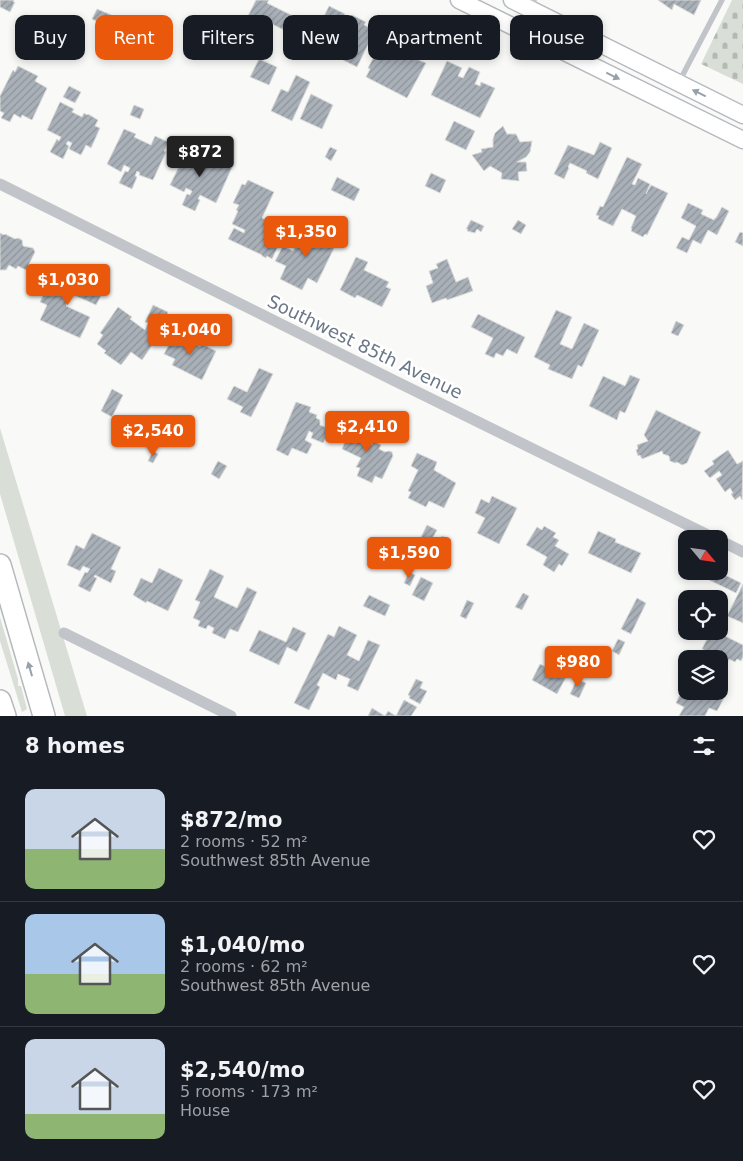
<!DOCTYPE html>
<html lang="en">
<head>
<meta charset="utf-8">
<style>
  :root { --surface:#171b24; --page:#242831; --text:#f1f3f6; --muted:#9ea1a6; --line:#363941; --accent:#ea580c }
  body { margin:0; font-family:"DejaVu Sans",sans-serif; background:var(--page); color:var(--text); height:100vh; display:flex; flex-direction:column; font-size:19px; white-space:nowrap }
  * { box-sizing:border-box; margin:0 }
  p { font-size:16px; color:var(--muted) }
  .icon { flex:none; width:28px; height:28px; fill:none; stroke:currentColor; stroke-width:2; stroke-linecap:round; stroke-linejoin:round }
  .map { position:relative; height:716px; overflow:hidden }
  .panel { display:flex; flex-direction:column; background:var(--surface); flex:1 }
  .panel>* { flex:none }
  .guide { position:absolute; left:15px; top:15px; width:714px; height:45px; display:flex; gap:10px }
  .needle { width:32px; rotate:119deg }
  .buttons { position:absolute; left:678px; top:530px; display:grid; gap:10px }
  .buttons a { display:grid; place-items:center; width:50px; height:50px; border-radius:10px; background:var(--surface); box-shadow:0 2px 8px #0003; font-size:25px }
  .price { position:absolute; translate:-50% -42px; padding:0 11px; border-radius:5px; background:var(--accent); color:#fff; font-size:16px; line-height:32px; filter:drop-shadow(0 1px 2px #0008) }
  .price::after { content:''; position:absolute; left:50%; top:30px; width:15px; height:11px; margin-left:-8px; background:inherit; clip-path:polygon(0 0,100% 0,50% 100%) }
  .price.on { background:#222; color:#fff }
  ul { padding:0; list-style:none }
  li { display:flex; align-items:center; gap:15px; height:125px; padding:0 25px }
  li+li { border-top:1px solid var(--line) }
  li span { display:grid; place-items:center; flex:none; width:140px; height:100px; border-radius:10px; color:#555 }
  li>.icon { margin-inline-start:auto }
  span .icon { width:60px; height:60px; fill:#fffc; stroke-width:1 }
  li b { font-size:21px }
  h2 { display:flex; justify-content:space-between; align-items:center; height:60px; padding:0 25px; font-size:21px }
  .chip { padding:0 18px; border-radius:10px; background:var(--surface); box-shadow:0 2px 8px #0003; font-size:18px; line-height:45px }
  .chip.on { background:var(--accent); color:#fff }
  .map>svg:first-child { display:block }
</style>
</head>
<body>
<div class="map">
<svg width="743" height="716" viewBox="0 0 743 716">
  <defs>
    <pattern id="cemetery-stones" width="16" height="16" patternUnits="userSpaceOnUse" patternTransform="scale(1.25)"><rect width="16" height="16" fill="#d9ded7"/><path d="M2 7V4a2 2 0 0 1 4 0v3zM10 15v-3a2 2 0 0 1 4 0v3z" fill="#b4b9b4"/></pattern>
    <pattern id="building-hatch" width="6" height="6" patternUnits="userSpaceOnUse" patternTransform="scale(1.25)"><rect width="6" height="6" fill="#a9b0b8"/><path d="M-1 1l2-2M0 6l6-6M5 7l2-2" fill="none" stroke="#8e949b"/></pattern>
  </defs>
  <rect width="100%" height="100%" fill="#f9faf8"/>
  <!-- green -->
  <path fill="#d9ded7" d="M0 428 87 716H65L0 494Z
    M0 617 18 679V686H21L27 709 22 712 0 641Z"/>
  <!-- cemetery -->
  <path fill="url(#cemetery-stones)" d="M732 0H743V84L701 64Z"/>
  <!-- building -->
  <path fill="url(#building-hatch)" stroke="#dbdbda" d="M0 0H14L13 2H15L10 12 0 7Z
    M256 0H269L267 3 295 17 288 32 260 18 256 27 245 22Z
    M658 0H701L694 15 674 4 672 10Z
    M329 6 345 14 344 16 350 19 352 15 366 22 364 25 375 30 357 67 343 60 347 52 314 37Z
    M97 9 116 17 111 28 92 19Z
    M402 39 421 49 416 59 426 63 407 98 366 77 370 69 368 68 382 41 397 49Z
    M259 59 277 67 269 85 250 77Z
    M447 61 462 68 458 76 463 78 469 67 480 72 475 84 480 86 481 82 495 88 480 118 431 95Z
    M18 66 38 76 35 81 47 88 32 120 22 115 21 118 14 114 10 122 1 118 4 113 0 111V96L13 70 15 72Z
    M296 75 310 82 292 121 271 111 281 89 288 92Z
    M69 86 81 92 75 103 63 97Z
    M311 94 333 105 322 129 300 119Z
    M60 102 74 109 72 112 82 117 84 113 87 115 88 114 98 120 95 126 100 128 91 148 86 145 81 155 69 149 72 143 68 141 66 144 69 146 63 159 50 152 57 139 59 141 61 137 47 130Z
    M134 105 144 109 140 119 130 115Z
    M454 121 475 131 466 150 445 140Z
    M503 126 507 134H516L520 142 532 141 530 152 526 157 517 162H526L527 171 518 172 519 181 501 179 502 173 490 166 484 171 472 155 482 152 481 149 493 147V139L495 133Z
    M124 129 136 134 134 137 151 145 155 136 168 142 164 151 166 152 153 180 139 175 140 173 137 171 135 176 137 177 132 189 119 183 125 171 128 172 130 168 124 165 121 172 107 164Z
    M600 142 612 148 598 179 586 173 587 171 570 163 568 167 569 168 564 179 554 174 568 145 594 155Z
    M190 144 203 150 198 158 215 166 219 157 233 165 216 203 200 195 198 199 200 200 195 211 182 205 187 194 190 195 192 191 186 188 184 192 170 185Z
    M330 147 337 150 331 161 325 157Z
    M627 157 642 164 632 184 635 185 638 178 650 184 646 194 651 185 668 193 647 235 645 234 643 237 631 231 632 229 631 228 636 216 622 209 613 226 598 219 599 216 596 215 600 206 603 207Z
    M431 173 446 180 440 193 425 186Z
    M337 177 360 189 354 201 331 190Z
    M248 180 274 192 262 218 273 224 269 232 277 236 274 241 279 244 272 259 267 256 266 258 262 256V255L228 239 234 228 244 233 245 230 232 224 238 211 236 210 239 205 233 203 242 184 245 185Z
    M688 203 703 210 701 214 714 220 715 218H716L722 207 729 211 717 235 708 230 701 244 693 240 687 253 676 248 682 237 689 240 696 226 681 218Z
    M471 220 484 226 481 232 477 229 475 233 467 231 468 229H466Z
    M518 220 526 225 521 234 512 229Z
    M308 221 323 228 318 238 331 243 335 246 317 283 308 278 302 290 280 279 286 266 275 261 283 246 293 251Z
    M740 232 743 233V246L735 242Z
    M0 233 4 235 5 234 15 239 18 238 22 240 23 246 33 248 35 252 26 270 18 266 16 269 9 265 6 270H0Z
    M356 257 368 262 364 270 389 282 386 287 391 289 382 307 357 295 355 298 340 290Z
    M447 259 456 282 468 277 473 291 447 300 446 298 432 303 426 286 433 283 429 271 438 268 436 264Z
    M58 278 77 284 76 286 78 287 79 286 83 288 85 283 103 292 96 305 72 294 66 306 90 317 80 338 40 320 47 305 40 302 47 287 53 289Z
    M153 305 168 312 153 344 142 360 131 352 121 365 104 353 106 351 97 344 103 335 100 333 118 307 132 317 130 319 145 330 148 323 145 322Z
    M556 310 572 317 560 344 572 349 584 323 599 330 582 367 578 365 572 379 548 369 550 365 534 357Z
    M478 314 525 337 517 354 507 349 503 356 496 353 494 358 485 354 493 338 471 327Z
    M676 321 684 325 678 336 671 333Z
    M176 331 191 339 189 341 200 347 202 344 216 351 202 380 172 365 175 359 164 354Z
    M259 368 273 374 251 417 240 412 243 407 227 399 234 386 247 392Z
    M630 375 640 379 625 413 620 411 617 420 589 406 603 376 625 386Z
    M112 389 123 395 112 417 101 411Z
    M296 402 311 407 309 412 317 415 316 418 320 420V425L330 429 323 443 311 438 313 433 309 431 305 440 312 444 307 454 292 448 288 456 276 450Z
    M656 410 701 432 687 463 682 465 677 462 675 463 670 461 669 456 663 454 662 451 642 459 640 455 638 456 636 450 638 449 637 445 648 441 644 435Z
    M356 415 369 422 361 439 372 445 374 441 381 445 379 449 385 452 389 451 392 452 393 456 382 479 375 476 372 483 357 476 360 468 356 467 361 458 342 449 347 437 353 439 356 433 349 430Z
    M172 426 184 431 180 439 168 434Z
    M728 450 737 464 743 461 742 500 740 496 735 500 731 494 733 493 730 488 725 492 716 479 722 475 719 471 710 478 704 471 714 464 712 461Z
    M153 451 158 454 153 463 148 461Z
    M417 453 437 462 434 470 456 483 444 508 429 501 426 507 408 498 411 492 408 491 418 470 411 466Z
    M218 461 227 466 219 479 211 474Z
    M492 496 517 508 499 544 477 533 485 518 475 513 481 499 489 503Z
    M427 525 437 530 431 541 421 537Z
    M544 526 556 533 553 537 559 540 555 546 569 554 562 566 559 564 554 572 543 565 547 557 526 545 537 527 542 530Z
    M598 531 616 539 615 542 641 553 631 573 588 553Z
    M92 533 121 547 111 569 116 571 111 583 95 575 94 577 97 578 90 592 78 586 85 572 87 573 90 569 83 566 80 571 67 565 76 545 84 549Z
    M442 536 451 540 450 542 451 543 443 556 434 551Z
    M159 568 183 580 168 611 147 601 146 603 133 595 141 578 152 583Z
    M210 569 224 576 214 597 237 608 247 587 257 592 238 632 230 629 225 639 212 633 214 628 208 625 206 629 198 626 200 621 193 618 200 602 195 600Z
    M708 571H717L741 583 736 593 705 578Z
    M409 572 415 575 410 586 404 583Z
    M421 577 433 583 424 601 412 595Z
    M743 584V623L727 616Z
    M523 593 529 596 522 610 515 607Z
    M369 595 390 605 385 616 363 606Z
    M637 598 646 603 631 634 621 629Z
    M467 600 474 603 466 619 460 616Z
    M339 626 357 635 347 655 359 661 368 640 380 645 358 691 347 686 350 679 338 674 336 680 323 673 317 685 320 687 309 710 294 703 328 634 334 637Z
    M293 627 306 633 297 652 287 647 279 665 249 651 259 630 286 642Z
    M711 631H715L743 645V657L741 661 737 659 735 662 729 659 721 675 719 674V659H710L712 654 702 649Z
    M618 639 625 642 619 655 612 651Z
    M588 663 594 666 589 676 583 673Z
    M540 664 566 677 557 694 532 680Z
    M685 677 686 691H715L725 696 717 711 709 708 705 716H679L684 707 676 703 681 692 678 690Z
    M416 679 423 682 420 688 427 691 420 704 409 698 410 696 408 695Z
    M577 679 586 683 579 698 570 694Z
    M404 700 417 707 411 716H368L372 708 385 716 388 711 396 716Z"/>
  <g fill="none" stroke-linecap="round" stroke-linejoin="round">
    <defs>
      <path id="secondary" d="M459 0 743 140
        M512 0 743 115"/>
      <path id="motorway" d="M0 565 44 716
        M0 701 5 716"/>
    </defs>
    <!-- secondary casing -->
    <use href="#secondary" stroke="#b6bac0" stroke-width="19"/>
    <!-- motorway casing -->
    <use href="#motorway" stroke="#b5b8bc" stroke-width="24"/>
    <!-- service -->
    <path stroke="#c1c5c9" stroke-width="5.5" d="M520 30 534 0
      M679 82 722 0"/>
    <!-- minor -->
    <path stroke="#c1c5c9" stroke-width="11" d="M0 184 393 380 716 539
      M719 540 743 552
      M64 633 231 716"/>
    <!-- secondary -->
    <use href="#secondary" stroke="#fff" stroke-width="16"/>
    <!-- motorway -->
    <use href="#motorway" stroke="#fff" stroke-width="21"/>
  </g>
  <!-- one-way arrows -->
  <defs><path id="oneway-solid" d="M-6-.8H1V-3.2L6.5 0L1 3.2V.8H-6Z" transform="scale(1.25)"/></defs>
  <g fill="#97a0ab">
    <use href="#oneway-solid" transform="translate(613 76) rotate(26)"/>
    <use href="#oneway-solid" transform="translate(699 93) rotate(-154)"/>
    <use href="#oneway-solid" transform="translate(30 669) rotate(-106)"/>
  </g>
  <g text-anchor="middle" stroke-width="5" stroke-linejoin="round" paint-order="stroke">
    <!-- street labels -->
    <g font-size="18" fill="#6a7787" stroke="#fff">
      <text transform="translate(365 347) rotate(26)" y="6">Southwest 85th Avenue</text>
    </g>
  </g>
</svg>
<div class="buttons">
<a><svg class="needle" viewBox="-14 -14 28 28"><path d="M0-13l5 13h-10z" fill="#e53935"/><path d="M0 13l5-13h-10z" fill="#9ea1a6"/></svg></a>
<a><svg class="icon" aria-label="locate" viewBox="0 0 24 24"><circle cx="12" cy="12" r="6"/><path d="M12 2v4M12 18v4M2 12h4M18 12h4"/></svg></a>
<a><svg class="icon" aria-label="layers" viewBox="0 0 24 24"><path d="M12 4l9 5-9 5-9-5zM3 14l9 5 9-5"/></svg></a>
</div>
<b class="price on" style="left:200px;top:178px">$872</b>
<b class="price" style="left:306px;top:258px">$1,350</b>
<b class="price" style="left:68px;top:306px">$1,030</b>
<b class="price" style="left:190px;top:356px">$1,040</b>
<b class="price" style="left:367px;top:453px">$2,410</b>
<b class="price" style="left:153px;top:457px">$2,540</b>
<b class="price" style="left:409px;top:579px">$1,590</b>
<b class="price" style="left:578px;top:688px">$980</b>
<div class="guide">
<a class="chip">Buy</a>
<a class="chip on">Rent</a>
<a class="chip">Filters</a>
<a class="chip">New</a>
<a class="chip">Apartment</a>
<a class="chip">House</a>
</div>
</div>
<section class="panel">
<h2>8 homes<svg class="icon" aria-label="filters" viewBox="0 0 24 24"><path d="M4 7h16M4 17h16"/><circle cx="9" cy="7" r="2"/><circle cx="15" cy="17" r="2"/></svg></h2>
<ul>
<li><span style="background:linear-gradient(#c9d6e8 60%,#8fb573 0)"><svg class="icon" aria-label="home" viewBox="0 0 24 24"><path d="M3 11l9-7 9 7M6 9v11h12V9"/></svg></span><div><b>$872/mo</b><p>2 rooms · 52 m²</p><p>Southwest 85th Avenue</p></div><svg class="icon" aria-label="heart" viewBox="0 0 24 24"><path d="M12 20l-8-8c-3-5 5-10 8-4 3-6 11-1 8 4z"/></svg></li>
<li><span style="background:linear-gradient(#a9c7e8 60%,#8fb573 0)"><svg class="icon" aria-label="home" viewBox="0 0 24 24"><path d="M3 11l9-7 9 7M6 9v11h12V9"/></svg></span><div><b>$1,040/mo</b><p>2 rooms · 62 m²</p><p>Southwest 85th Avenue</p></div><svg class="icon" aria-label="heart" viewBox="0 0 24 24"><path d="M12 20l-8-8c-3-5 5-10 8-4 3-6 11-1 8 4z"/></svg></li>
<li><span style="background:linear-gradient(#c9d6e8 75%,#8fb573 0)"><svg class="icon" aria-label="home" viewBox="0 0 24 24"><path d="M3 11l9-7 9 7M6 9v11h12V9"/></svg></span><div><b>$2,540/mo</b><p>5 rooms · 173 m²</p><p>House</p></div><svg class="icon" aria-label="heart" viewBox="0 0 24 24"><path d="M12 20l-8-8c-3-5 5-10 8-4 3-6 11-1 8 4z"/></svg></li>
</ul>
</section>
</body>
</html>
